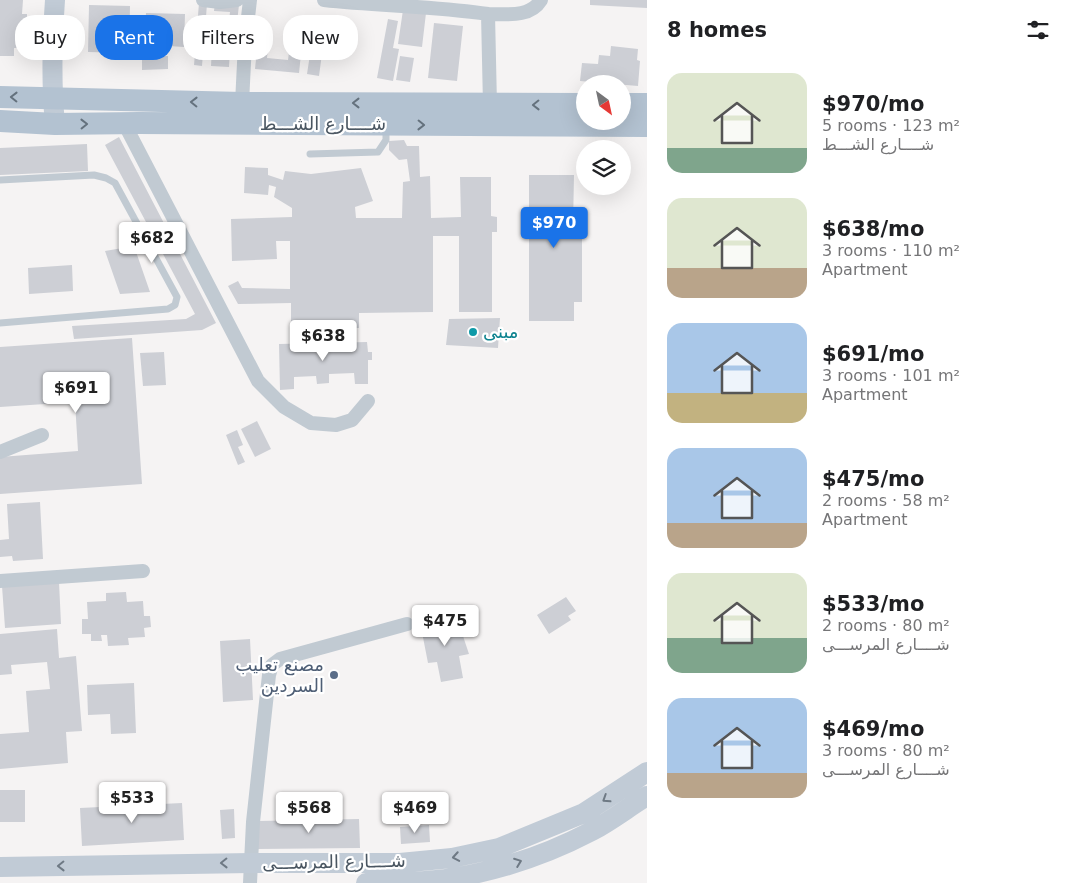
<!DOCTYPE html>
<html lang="en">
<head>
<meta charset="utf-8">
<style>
  :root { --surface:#fff; --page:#f2f2f2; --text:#202124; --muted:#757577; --accent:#1a73e8 }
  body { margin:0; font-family:"DejaVu Sans","Noto Naskh Arabic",sans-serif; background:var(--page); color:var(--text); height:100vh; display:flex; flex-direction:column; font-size:19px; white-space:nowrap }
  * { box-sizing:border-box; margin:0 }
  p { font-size:16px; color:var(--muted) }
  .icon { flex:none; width:28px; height:28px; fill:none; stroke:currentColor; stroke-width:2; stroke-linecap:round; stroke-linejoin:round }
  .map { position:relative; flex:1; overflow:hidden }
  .sheet { display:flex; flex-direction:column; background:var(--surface); width:425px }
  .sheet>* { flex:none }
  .guide { position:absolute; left:15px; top:15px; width:475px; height:45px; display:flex; gap:10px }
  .needle { width:32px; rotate:147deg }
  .controls { position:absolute; left:576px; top:75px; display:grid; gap:10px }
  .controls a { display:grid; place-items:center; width:55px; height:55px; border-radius:50%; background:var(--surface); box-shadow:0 5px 20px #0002; font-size:25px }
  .price { position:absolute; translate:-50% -42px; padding:0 11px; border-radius:5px; background:#fff; color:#222; font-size:16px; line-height:32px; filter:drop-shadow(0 1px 2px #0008) }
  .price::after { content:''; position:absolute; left:50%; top:30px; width:15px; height:11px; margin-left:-8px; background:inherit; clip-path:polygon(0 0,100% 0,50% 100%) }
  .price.on { background:var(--accent); color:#fff }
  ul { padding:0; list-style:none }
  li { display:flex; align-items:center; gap:15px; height:125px; padding:0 20px }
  li span { display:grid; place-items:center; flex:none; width:140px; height:100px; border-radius:15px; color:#555 }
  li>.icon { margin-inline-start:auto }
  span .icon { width:60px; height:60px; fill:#fffc; stroke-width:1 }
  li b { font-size:21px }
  h2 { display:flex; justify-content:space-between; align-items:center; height:60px; padding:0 20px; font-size:21px }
  .pill { padding:0 18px; border-radius:20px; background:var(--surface); box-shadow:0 5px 20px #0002; font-size:18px; line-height:45px }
  .pill.on { background:var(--accent); color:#fff }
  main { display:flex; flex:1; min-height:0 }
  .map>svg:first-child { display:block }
</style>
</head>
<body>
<main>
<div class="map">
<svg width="647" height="883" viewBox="0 0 647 883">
  <rect width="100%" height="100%" fill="#f5f3f3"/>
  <!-- building -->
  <path fill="#cdcfd5" d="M0 0H23L22 14H27V24H23L22 48H14V56H0Z
    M590 0H647V8L590 5Z
    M199 3 207 4 202 66 194 65Z
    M215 3 239 5 234 48 210 46 211 38 227 40 230 12 214 11Z
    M89 5 130 6 129 53 88 52Z
    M403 10 426 13 422 47 398 44Z
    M146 13 185 14 184 47 168 46V29H162L161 46 144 45Z
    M388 19 398 21 393 48 399 49 393 81 377 78Z
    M315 22 347 26 344 42 324 39 319 76 307 74Z
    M434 23 463 26 457 81 428 78Z
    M259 30H270L267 58 288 60 290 44 302 45 299 73 255 69Z
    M611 46 638 49 637 60 640 61 638 86 580 81 582 63 598 64 599 55 610 56Z
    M212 47 230 49 229 67 211 66Z
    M142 56H168V69L142 70Z
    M400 56 414 58 410 82 396 80Z
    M119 137 216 323 202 330 74 339 72 326 186 319 195 314 105 145Z
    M404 140 407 146H419L420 177 430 176 431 218 461 217 460 177H491V216L497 217V232H492V312H459V236H433V312L359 313V328H291V303L238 304 228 286 238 281 242 288 290 289V241H276L277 259 232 261 231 219 292 217V208L274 197 276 187 269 185 268 195 244 193 245 167 268 168V175L283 180 285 171 311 174 361 168 373 201 355 207 356 218H402L403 182 410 181 407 159 399 160 389 150V141Z
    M87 144 88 171 0 175V148Z
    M529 175H574L573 225H582V302H574V321H529Z
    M134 246 150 292 120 294 105 251Z
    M72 265 73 291 29 294 28 268Z
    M500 318 498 348 446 345 449 319Z
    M132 338 142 484 0 494V457L78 451 75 402 0 407V347Z
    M367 342 368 352H372V360H368V384H355L354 373 329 374V383L317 384 316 376 294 377V389L280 390 279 344Z
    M164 352 166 385 143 386 140 353Z
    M257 421 271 449 255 457 241 429Z
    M237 430 243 445 238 447 245 462 238 465 226 435Z
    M40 502 43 559 13 561 12 556 0 557V540L9 539 7 504Z
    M59 582 61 624 5 628 2 586Z
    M126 592 127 602 143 601 144 616H150L151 627 144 628 145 637 128 638 129 645 108 646 107 635H101L102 641H91V634H82V619H88L87 602 106 601V593Z
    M566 597 576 611 568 616 571 620 549 634 537 615Z
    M457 618 469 654 459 656 463 678 441 682 437 662 428 663 420 622Z
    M57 629 59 658 76 656 82 731 66 732 68 763 0 769V734L29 732 26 691 50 689 47 662 11 665 12 674 0 675V634Z
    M250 639 253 700 223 702 220 641Z
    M134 683 136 733 111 734 110 714 88 715 87 685Z
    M0 790H25V822H0Z
    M182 803 184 840 82 846 80 808Z
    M234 809 235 838 222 839 220 810Z
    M359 819 360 848 258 849V821Z
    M429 825 430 842 401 844 400 827Z"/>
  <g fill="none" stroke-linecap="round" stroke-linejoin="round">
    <!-- lane -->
    <path stroke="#c1cad2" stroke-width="7" d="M310 154 378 152 386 140V127
      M0 180 94 175 106 178 115 183 177 297 175 305 168 309 0 323"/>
    <!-- street -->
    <path stroke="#c1cad2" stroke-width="14" d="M203 0 220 2 237 0
      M324 0C379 6 434 6 488 14
      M242 103 245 43 250 0
      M490 105 488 14C506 14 530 18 541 0
      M124 123 258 381 284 407 311 423 336 425 352 420 368 401
      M0 452 42 435
      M0 581 143 571
      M250 883 253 822 269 675 272 665 280 659 407 624"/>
    <!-- secondary -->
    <path stroke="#c1cbd6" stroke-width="20" d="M55 0C52 42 51 83 55 124
      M0 867 251 863H400L452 858 499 848 584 813 647 772
      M366 883C396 882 428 883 458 877 504 869 550 853 592 831 611 821 629 807 647 796"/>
    <!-- primary -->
    <path stroke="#b3c2d1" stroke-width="22" d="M0 97 242 103 585 104
      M622 104H647
      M0 121 55 124 139 123 647 126"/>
  </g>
  <!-- one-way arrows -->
  <defs><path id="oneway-chevron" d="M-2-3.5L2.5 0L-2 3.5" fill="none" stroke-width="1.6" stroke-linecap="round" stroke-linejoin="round" transform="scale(1.25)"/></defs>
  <g stroke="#64717d">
    <use href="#oneway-chevron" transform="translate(14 97) rotate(-179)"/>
    <use href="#oneway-chevron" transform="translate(194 102) rotate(-179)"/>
    <use href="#oneway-chevron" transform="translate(356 103) rotate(-180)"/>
    <use href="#oneway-chevron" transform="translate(536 105) rotate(179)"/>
    <use href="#oneway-chevron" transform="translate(84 124) rotate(-1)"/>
    <use href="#oneway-chevron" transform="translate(421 125) rotate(1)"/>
  </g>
  <g stroke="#6e7984">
    <use href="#oneway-chevron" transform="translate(606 799) rotate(147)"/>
    <use href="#oneway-chevron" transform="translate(456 857) rotate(170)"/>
    <use href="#oneway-chevron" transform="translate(518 862) rotate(-21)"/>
    <use href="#oneway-chevron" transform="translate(224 863) rotate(179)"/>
    <use href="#oneway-chevron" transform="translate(61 866) rotate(179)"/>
  </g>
  <!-- markers -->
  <circle fill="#0f9aa8" stroke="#fff" stroke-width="2" cx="473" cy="332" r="5"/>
  <circle fill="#5c6f8a" stroke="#fff" stroke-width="2" cx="334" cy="675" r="5"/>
  <g text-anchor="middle" stroke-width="4.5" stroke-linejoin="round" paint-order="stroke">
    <!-- street labels -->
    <g font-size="18" fill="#4a5661" stroke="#fff">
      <text x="323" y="130">شــــارع الشـــط</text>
      <text transform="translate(334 862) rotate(-1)" y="6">شــــارع المرســـى</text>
    </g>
    <!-- culture labels -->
    <g font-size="18" fill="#0d838f" stroke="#fff" text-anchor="start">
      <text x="483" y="338">مبنى</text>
    </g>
    <!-- service labels -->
    <g font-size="18" fill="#4e5e75" stroke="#fff" text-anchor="end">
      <text x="324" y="671">مصنع تعليب<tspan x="324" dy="21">السردين</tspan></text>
    </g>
  </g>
</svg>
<div class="controls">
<a><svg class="needle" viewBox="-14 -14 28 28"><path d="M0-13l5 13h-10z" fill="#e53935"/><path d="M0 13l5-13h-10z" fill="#757577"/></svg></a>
<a><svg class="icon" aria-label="layers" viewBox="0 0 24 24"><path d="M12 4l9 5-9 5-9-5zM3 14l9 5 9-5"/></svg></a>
</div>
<b class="price on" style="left:554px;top:249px">$970</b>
<b class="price" style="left:152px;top:264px">$682</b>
<b class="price" style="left:323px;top:362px">$638</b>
<b class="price" style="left:76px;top:414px">$691</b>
<b class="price" style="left:445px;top:647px">$475</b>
<b class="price" style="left:132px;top:824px">$533</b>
<b class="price" style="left:309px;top:834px">$568</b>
<b class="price" style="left:415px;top:834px">$469</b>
<div class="guide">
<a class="pill">Buy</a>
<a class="pill on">Rent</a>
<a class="pill">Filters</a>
<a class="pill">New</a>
</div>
</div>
<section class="sheet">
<h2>8 homes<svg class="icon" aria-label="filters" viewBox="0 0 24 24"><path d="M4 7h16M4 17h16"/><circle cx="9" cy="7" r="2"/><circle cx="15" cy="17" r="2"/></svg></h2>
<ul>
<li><span style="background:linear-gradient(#dfe7d0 75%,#7fa58c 0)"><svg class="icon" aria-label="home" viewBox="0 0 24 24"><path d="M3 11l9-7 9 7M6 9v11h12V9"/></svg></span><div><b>$970/mo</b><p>5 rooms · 123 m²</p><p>شــــارع الشـــط</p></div></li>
<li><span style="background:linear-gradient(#dfe7d0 70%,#b9a48a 0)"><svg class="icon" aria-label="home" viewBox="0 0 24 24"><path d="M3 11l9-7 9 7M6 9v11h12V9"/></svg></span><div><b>$638/mo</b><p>3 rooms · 110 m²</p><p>Apartment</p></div></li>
<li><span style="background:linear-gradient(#a9c7e8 70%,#c2b280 0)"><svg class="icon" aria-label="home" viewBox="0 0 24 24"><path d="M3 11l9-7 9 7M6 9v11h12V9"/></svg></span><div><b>$691/mo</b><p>3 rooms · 101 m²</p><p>Apartment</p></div></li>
<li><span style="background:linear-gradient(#a9c7e8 75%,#b9a48a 0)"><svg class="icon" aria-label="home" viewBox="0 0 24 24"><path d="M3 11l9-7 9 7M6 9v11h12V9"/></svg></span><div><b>$475/mo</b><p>2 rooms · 58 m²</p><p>Apartment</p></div></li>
<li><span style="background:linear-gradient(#dfe7d0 65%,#7fa58c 0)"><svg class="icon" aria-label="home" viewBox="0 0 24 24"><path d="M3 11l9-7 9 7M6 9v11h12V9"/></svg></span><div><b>$533/mo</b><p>2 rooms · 80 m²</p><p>شــــارع المرســـى</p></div></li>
<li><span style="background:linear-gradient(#a9c7e8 75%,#b9a48a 0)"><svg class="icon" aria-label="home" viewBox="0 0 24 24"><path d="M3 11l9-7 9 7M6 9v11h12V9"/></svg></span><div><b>$469/mo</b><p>3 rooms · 80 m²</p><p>شــــارع المرســـى</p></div></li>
</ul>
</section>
</main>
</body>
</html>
